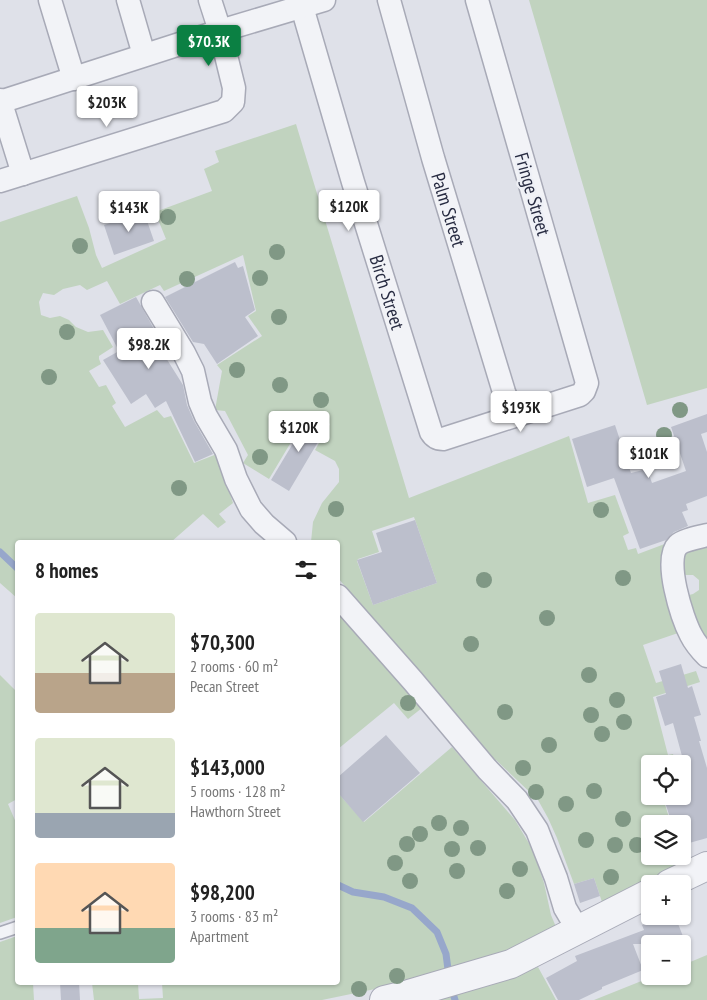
<!DOCTYPE html>
<html lang="en">
<head>
<meta charset="utf-8">
<style>
  :root { --surface:#fff; --page:#f2f2f2; --text:#222; --muted:#767676; --accent:#0b8043 }
  body { margin:0; font-family:"PT Sans Narrow",sans-serif; background:var(--page); color:var(--text); height:100vh; display:flex; flex-direction:column; font-size:19px; white-space:nowrap }
  * { box-sizing:border-box; margin:0 }
  p { font-size:16px; color:var(--muted) }
  .icon { flex:none; width:28px; height:28px; fill:none; stroke:currentColor; stroke-width:2; stroke-linecap:round; stroke-linejoin:round }
  .map { position:relative; flex:1; overflow:hidden }
  .panel { position:absolute; left:15px; top:540px; width:325px; height:445px; display:flex; flex-direction:column; background:var(--surface); border-radius:5px; box-shadow:0 1px 4px #0004 }
  .panel>* { flex:none }
  .fabs { position:absolute; left:641px; top:755px; display:grid; gap:10px }
  .fabs a { display:grid; place-items:center; width:50px; height:50px; border-radius:5px; background:var(--surface); box-shadow:0 1px 4px #0004; font-size:25px }
  .price { position:absolute; translate:-50% -42px; padding:0 11px; border-radius:5px; background:#fff; color:#222; font-size:16px; line-height:32px; filter:drop-shadow(0 1px 2px #0008) }
  .price::after { content:''; position:absolute; left:50%; top:30px; width:15px; height:11px; margin-left:-8px; background:inherit; clip-path:polygon(0 0,100% 0,50% 100%) }
  .price.active { background:var(--accent); color:#fff }
  ul { padding:0; list-style:none }
  li { display:flex; align-items:center; gap:15px; height:125px; padding:0 20px }
  li span { display:grid; place-items:center; flex:none; width:140px; height:100px; border-radius:5px; color:#555 }
  li>.icon { margin-inline-start:auto }
  span .icon { width:60px; height:60px; fill:#fffc; stroke-width:1 }
  li b { font-size:21px }
  h2 { display:flex; justify-content:space-between; align-items:center; height:60px; padding:0 20px; font-size:21px }
  .map>svg:first-child { display:block }
</style>
</head>
<body>
<div class="map">
<svg width="707" height="1000" viewBox="0 0 707 1000">
  <rect width="100%" height="100%" fill="#dfe1e9"/>
  <!-- green -->
  <path fill="#c1d3bf" fill-rule="evenodd" d="M529 0H707V388L647 405Z
    M296 124 409 498 569 436 588 503 615 495 629 533 623 536 628 550 636 548 638 554 670 542 681 632 643 645 656 683 696 671 700 682 653 697 668 755 673 754 676 764H650V796H669L663 798 671 824H650V856H681L684 863 602 902 594 878 574 884 557 838 548 818 538 800 496 760 494 762 338 578V542H311L313 522 322 503 339 482V469L335 461 315 450 330 424 309 412 269 479 243 463 248 455 225 411 215 410 222 371 217 365 262 336 248 316 256 311 243 255 164 291 160 285 120 304 107 281 87 290 80 285 63 289 54 295 43 293 39 302 41 315 50 318 60 316 69 320 76 327 88 332 103 330 113 347 99 356V359L101 364 89 371 99 387 106 385 116 403 112 406 125 427 157 410 164 418 171 416 194 463 217 454 233 503 219 514 226 522 218 528 203 514 171 542H18L17 598 0 583V222L77 196 89 228 96 255 102 268 166 239 155 212 212 191 204 169 219 162 215 151ZM414 517 437 583 373 605 357 561 358 559 379 552 372 531Z
    M707 541V648L685 596 693 594 699 590V580L693 575H685L682 572 683 552Z
    M338 614 409 691 422 708 408 719 394 703 338 749Z
    M0 675 18 693 17 799 8 804 17 825V829L16 830 18 834 17 917 0 923Z
    M452 747 515 820 533 850 544 883 551 915 556 927 506 955 380 988 322 1000H94L92 983H138L139 999 163 998 162 983 338 982V793L364 822Z
    M17 936 18 982 33 983 34 1000H0V942Z
    M707 955V1000H594L654 976H682L683 965Z
    M538 967 556 1000H430L492 985 503 979Z"/>
  <g fill="none" stroke-linecap="round" stroke-linejoin="round">
    <!-- stream -->
    <path stroke="#97a7cb" stroke-width="7" d="M0 552 18 569
      M338 885 353 892 384 897 412 908 437 932 446 954 449 977
      M451 987 455 1000"/>
  </g>
  <!-- building -->
  <path fill="#bcbfcc" d="M144 212 154 241 114 255 104 225Z
    M235 262 238 268 243 266 255 310 245 317 258 336 217 364 204 344 193 342 165 297Z
    M136 297 158 336 151 334 183 385 187 405 194 421 213 454 195 462 166 401 155 408 146 394 131 404 103 360 119 351 100 315Z
    M707 414V432L701 434 707 452V496L686 504 688 510 682 512 688 526 674 532 666 540 640 549 614 478 587 487 572 439 615 425 631 473 647 469 652 483 686 471 671 427Z
    M310 415 328 425 289 491 271 480Z
    M415 520 437 583 373 605 357 560 382 552 376 533Z
    M681 664 688 688 692 686 701 715 694 717 701 741H699L707 768V838L682 845V824H672L665 802 687 795 682 780V756L673 723 665 726 656 697 666 694 659 671Z
    M386 735 420 773 363 822 338 793V777Z
    M594 878 600 896 580 903 574 884Z
    M671 916H675L686 944H633L643 970 602 987V989L579 1000H558L546 978 577 961 575 956 644 930 642 925 663 917 664 920Z
    M60 982H79L80 1000H61Z"/>
  <g fill="none" stroke-linecap="round" stroke-linejoin="round">
    <defs>
      <path id="service" d="M0 933 18 927"/>
      <g id="minor">
        <path d="M50 0 74 79"/>
        <path d="M128 0 144 55"/>
        <path id="s1" d="M300 0 353 182 431 432C434 437 437 439 443 439L580 395 584 391 587 383 477 0"/>
        <path id="s2" d="M389 0 433 158 504 392 513 416"/>
        <path d="M0 100 23 174"/>
        <path d="M0 102 220 31 324 0"/>
        <path d="M0 181 224 111 233 102 234 88 220 31 210 0"/>
        <path d="M153 302 184 353 193 371 200 402 206 416 226 450 236 479 251 509 264 524 285 542"/>
        <path d="M707 535C700 537 683 540 678 545 663 559 682 618 691 635 695 643 701 650 707 656"/>
        <path d="M338 596 413 681 487 769 517 800 537 830 546 853 556 878 565 908 578 930"/>
      </g>
      <path id="tertiary" d="M669 884 707 866
        M384 1000 409 994 511 964 650 893"/>
    </defs>
    <!-- service casing -->
    <use href="#service" stroke="#a8aab7" stroke-width="14"/>
    <!-- minor casing -->
    <use href="#minor" stroke="#a8aab7" stroke-width="25"/>
    <!-- tertiary casing -->
    <use href="#tertiary" stroke="#a8aab7" stroke-width="30"/>
    <!-- service -->
    <use href="#service" stroke="#f2f3f7" stroke-width="11"/>
    <!-- minor -->
    <use href="#minor" stroke="#f2f3f7" stroke-width="22"/>
    <!-- tertiary -->
    <use href="#tertiary" stroke="#f2f3f7" stroke-width="28"/>
  </g>
  <!-- trees -->
  <g fill="#809885">
    <circle cx="168" cy="217" r="8"/>
    <circle cx="80" cy="246" r="8"/>
    <circle cx="277" cy="252" r="8"/>
    <circle cx="260" cy="278" r="8"/>
    <circle cx="187" cy="279" r="8"/>
    <circle cx="279" cy="317" r="8"/>
    <circle cx="67" cy="332" r="8"/>
    <circle cx="237" cy="370" r="8"/>
    <circle cx="49" cy="377" r="8"/>
    <circle cx="280" cy="385" r="8"/>
    <circle cx="321" cy="400" r="8"/>
    <circle cx="680" cy="410" r="8"/>
    <circle cx="664" cy="435" r="8"/>
    <circle cx="260" cy="457" r="8"/>
    <circle cx="179" cy="488" r="8"/>
    <circle cx="336" cy="509" r="8"/>
    <circle cx="601" cy="510" r="8"/>
    <circle cx="623" cy="578" r="8"/>
    <circle cx="484" cy="580" r="8"/>
    <circle cx="547" cy="618" r="8"/>
    <circle cx="471" cy="644" r="8"/>
    <circle cx="589" cy="675" r="8"/>
    <circle cx="617" cy="700" r="8"/>
    <circle cx="408" cy="703" r="8"/>
    <circle cx="505" cy="712" r="8"/>
    <circle cx="591" cy="715" r="8"/>
    <circle cx="624" cy="722" r="8"/>
    <circle cx="602" cy="734" r="8"/>
    <circle cx="549" cy="745" r="8"/>
    <circle cx="523" cy="768" r="8"/>
    <circle cx="594" cy="791" r="8"/>
    <circle cx="536" cy="792" r="8"/>
    <circle cx="566" cy="804" r="8"/>
    <circle cx="623" cy="819" r="8"/>
    <circle cx="439" cy="823" r="8"/>
    <circle cx="461" cy="828" r="8"/>
    <circle cx="420" cy="834" r="8"/>
    <circle cx="586" cy="840" r="8"/>
    <circle cx="407" cy="844" r="8"/>
    <circle cx="615" cy="845" r="8"/>
    <circle cx="637" cy="845" r="8"/>
    <circle cx="478" cy="848" r="8"/>
    <circle cx="452" cy="849" r="8"/>
    <circle cx="395" cy="863" r="8"/>
    <circle cx="520" cy="869" r="8"/>
    <circle cx="457" cy="871" r="8"/>
    <circle cx="611" cy="877" r="8"/>
    <circle cx="410" cy="881" r="8"/>
    <circle cx="507" cy="891" r="8"/>
    <circle cx="397" cy="976" r="8"/>
    <circle cx="359" cy="989" r="8"/>
  </g>
  <g text-anchor="middle" stroke-width="4.5" stroke-linejoin="round" paint-order="stroke">
    <!-- street labels -->
    <g font-size="19" fill="#272b41" stroke="#eef0f6">
      <text transform="translate(533 194) rotate(74)" y="7">Fringe Street</text>
      <text dy="7" stroke="none"><textPath href="#s2" startOffset="218">Palm Street</textPath></text>
      <text dy="7" stroke="none"><textPath href="#s1" startOffset="305">Birch Street</textPath></text>
    </g>
  </g>
</svg>
<div class="fabs">
<a><svg class="icon" aria-label="locate" viewBox="0 0 24 24"><circle cx="12" cy="12" r="6"/><path d="M12 2v4M12 18v4M2 12h4M18 12h4"/></svg></a>
<a><svg class="icon" aria-label="layers" viewBox="0 0 24 24"><path d="M12 4l9 5-9 5-9-5zM3 14l9 5 9-5"/></svg></a>
<a>+</a>
<a>−</a>
</div>
<b class="price active" style="left:209px;top:67px">$70.3K</b>
<b class="price" style="left:107px;top:128px">$203K</b>
<b class="price" style="left:349px;top:232px">$120K</b>
<b class="price" style="left:129px;top:233px">$143K</b>
<b class="price" style="left:149px;top:370px">$98.2K</b>
<b class="price" style="left:521px;top:433px">$193K</b>
<b class="price" style="left:299px;top:453px">$120K</b>
<b class="price" style="left:649px;top:479px">$101K</b>
<section class="panel">
<h2>8 homes<svg class="icon" aria-label="filters" viewBox="0 0 24 24"><path d="M4 7h16M4 17h16"/><circle cx="9" cy="7" r="2"/><circle cx="15" cy="17" r="2"/></svg></h2>
<ul>
<li><span style="background:linear-gradient(#dfe7d0 60%,#b9a48a 0)"><svg class="icon" aria-label="home" viewBox="0 0 24 24"><path d="M3 11l9-7 9 7M6 9v11h12V9"/></svg></span><div><b>$70,300</b><p>2 rooms · 60 m²</p><p>Pecan Street</p></div></li>
<li><span style="background:linear-gradient(#dfe7d0 75%,#9aa5b1 0)"><svg class="icon" aria-label="home" viewBox="0 0 24 24"><path d="M3 11l9-7 9 7M6 9v11h12V9"/></svg></span><div><b>$143,000</b><p>5 rooms · 128 m²</p><p>Hawthorn Street</p></div></li>
<li><span style="background:linear-gradient(#ffd9b3 65%,#7fa58c 0)"><svg class="icon" aria-label="home" viewBox="0 0 24 24"><path d="M3 11l9-7 9 7M6 9v11h12V9"/></svg></span><div><b>$98,200</b><p>3 rooms · 83 m²</p><p>Apartment</p></div></li>
</ul>
</section>
</div>
</body>
</html>
